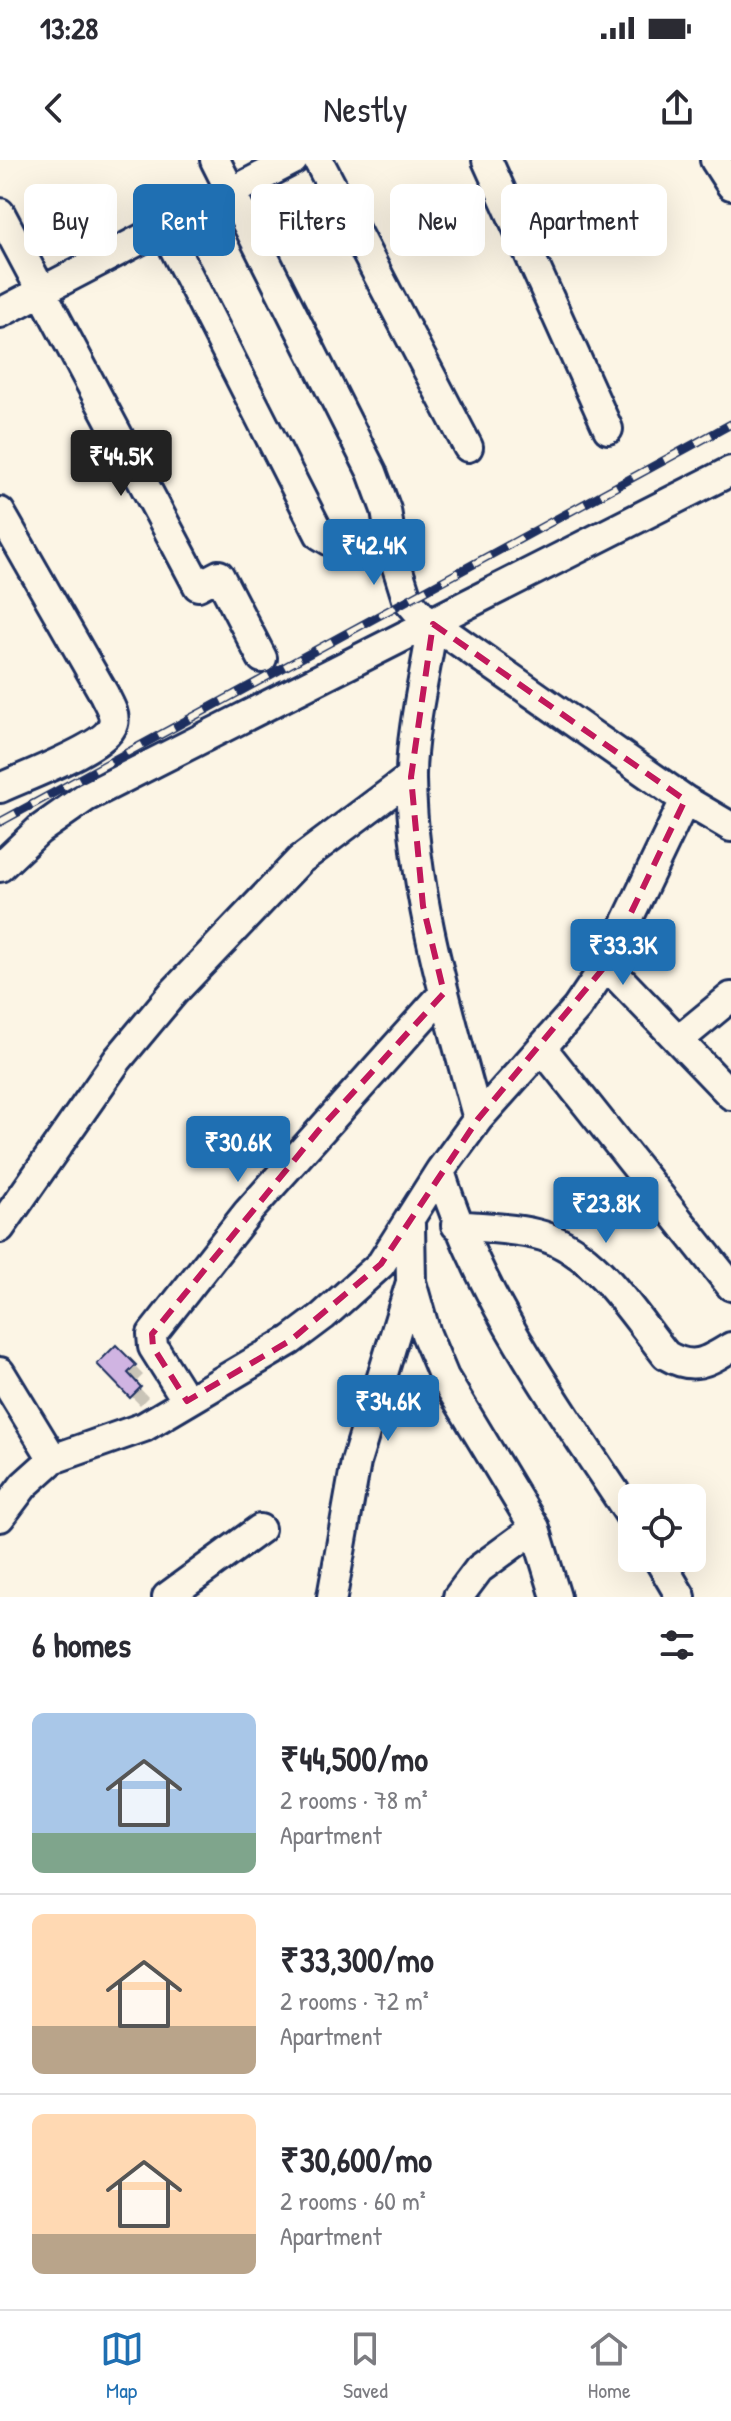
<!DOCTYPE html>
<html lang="en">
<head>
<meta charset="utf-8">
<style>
  :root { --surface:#fff; --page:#f7f7f7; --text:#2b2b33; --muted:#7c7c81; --line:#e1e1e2; --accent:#1f6fb2 }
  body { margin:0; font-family:"Patrick Hand",sans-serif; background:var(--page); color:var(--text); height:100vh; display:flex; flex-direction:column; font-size:30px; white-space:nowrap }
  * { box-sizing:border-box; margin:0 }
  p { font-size:26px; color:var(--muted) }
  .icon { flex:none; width:44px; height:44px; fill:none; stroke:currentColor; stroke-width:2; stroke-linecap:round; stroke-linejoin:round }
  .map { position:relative; height:1437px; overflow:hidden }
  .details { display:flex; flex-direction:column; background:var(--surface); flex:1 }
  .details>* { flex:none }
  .hud { position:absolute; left:24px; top:24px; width:684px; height:72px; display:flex; gap:16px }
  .fabs { position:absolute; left:618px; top:1324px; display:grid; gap:16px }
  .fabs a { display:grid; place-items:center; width:88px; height:88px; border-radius:12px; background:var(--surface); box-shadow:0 8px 32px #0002; font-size:40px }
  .price { position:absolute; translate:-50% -68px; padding:0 18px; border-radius:8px; background:var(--accent); color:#fff; font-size:26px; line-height:52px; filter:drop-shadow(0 2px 4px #0008) }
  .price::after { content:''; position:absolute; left:50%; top:48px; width:24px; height:18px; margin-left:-12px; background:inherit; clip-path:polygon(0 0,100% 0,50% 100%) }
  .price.selected { background:#222; color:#fff }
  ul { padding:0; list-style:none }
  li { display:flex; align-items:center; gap:24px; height:200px; padding:0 32px }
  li+li { border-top:2px solid var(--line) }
  li span { display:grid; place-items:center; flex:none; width:224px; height:160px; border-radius:12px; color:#555 }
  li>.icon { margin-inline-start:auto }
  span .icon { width:96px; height:96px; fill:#fffc; stroke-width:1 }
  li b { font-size:34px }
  h2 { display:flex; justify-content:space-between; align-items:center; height:96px; padding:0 32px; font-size:34px }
  .chip { padding:0 28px; border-radius:12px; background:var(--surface); box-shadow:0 8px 32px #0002; font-size:28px; line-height:72px }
  .chip.selected { background:var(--accent); color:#fff }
  .status { display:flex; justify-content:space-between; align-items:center; height:56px; padding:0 40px; background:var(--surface); direction:ltr }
  .status svg { height:22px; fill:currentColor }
  header { display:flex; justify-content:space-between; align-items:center; height:104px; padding:0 32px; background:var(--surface); font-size:36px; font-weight:600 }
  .dock { display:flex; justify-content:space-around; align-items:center; height:112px; border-top:2px solid var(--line); background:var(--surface); font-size:22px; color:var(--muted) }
  .dock a { display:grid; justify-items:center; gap:4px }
  .dock .selected { color:var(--accent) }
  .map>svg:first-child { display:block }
</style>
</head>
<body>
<div class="status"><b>13:28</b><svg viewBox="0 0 49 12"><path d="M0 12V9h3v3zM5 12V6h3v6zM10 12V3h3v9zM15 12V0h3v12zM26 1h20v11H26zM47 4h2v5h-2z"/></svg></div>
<header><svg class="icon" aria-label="back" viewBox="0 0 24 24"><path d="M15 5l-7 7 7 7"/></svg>Nestly<svg class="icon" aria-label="share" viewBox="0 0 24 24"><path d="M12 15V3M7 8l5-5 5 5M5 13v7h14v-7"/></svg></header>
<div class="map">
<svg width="731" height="1437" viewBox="0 0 731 1437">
  <rect width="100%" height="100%" fill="#fcf5e5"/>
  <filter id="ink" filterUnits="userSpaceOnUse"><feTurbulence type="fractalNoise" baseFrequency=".0125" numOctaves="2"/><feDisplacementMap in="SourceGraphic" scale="16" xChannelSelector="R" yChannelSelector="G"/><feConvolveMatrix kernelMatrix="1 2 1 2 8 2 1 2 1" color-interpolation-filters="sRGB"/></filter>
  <g filter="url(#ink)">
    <!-- shadow -->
    <path fill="#0003" d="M116 1188 143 1215 135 1223 148 1237 140 1245 100 1204Z"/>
    <!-- building -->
    <path fill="#d0b4e2" stroke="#1b2f5e" stroke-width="2" d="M116 1185 136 1205 128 1213 141 1227 130 1238 97 1204Z"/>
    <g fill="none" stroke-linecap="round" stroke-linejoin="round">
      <defs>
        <path id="minor" d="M215 0 372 312 386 350 393 394
          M318 0 468 287
          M487 0 608 269
          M715 0 731 25
          M0 53 198 426 219 415 262 498
          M164 68 320 375 347 391 393 394 407 439 421 455 685 640 731 667
          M0 153 293 0
          M0 352 104 534C108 543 116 554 113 564 107 587 23 617 0 628
          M433 464C426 510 410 576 411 620 413 736 448 848 478 959L440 1011C479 1139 559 1247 632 1358
          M0 707 39 670 86 637 731 311
          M606 805 731 935
          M680 879 731 837
          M542 888 731 1126
          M478 959 577 848 606 805 685 640
          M410 1064 411 1122 426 1174 444 1217 535 1368 556 1437
          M456 1065C484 1068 517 1068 543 1076 597 1093 632 1153 666 1195 693 1211 707 1202 731 1187
          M0 1068 118 899 173 833 300 700 411 617
          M0 1212 53 1299
          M187 1241 153 1187 152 1174 248 1052 444 833
          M0 1357 24 1325 53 1299 144 1267 291 1180 323 1156 381 1104 440 1011
          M658 1398 681 1437
          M167 1437 260 1369
          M332 1437 356 1302 411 1122
          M458 1437 479 1409 535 1368"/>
      </defs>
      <!-- minor casing -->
      <use href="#minor" stroke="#1b2f5e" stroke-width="34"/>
      <!-- minor -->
      <use href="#minor" stroke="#fcf5e5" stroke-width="28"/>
      <defs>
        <path id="rail" d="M0 662 731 264"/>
      </defs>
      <!-- rail casing -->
      <use href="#rail" stroke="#1b2f5e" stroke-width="9"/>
      <!-- rail -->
      <use href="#rail" stroke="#fcf5e5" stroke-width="6" stroke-dasharray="18" stroke-linecap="butt"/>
    </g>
  </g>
  <!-- marked area -->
  <path fill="none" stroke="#c2185b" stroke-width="6" stroke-dasharray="16 10" stroke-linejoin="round" d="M433 464 685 640 606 805 478 959 381 1104 291 1180 187 1241 153 1187 152 1174 319 970 444 833 423 746 411 617Z"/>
</svg>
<div class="fabs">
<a><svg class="icon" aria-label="locate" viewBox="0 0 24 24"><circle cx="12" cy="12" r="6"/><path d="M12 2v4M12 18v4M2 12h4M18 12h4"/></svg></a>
</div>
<b class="price selected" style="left:121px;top:338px">₹44.5K</b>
<b class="price" style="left:374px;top:427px">₹42.4K</b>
<b class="price" style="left:623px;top:827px">₹33.3K</b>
<b class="price" style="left:238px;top:1024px">₹30.6K</b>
<b class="price" style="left:606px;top:1085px">₹23.8K</b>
<b class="price" style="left:388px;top:1283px">₹34.6K</b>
<div class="hud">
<a class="chip">Buy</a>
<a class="chip selected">Rent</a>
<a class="chip">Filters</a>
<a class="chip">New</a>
<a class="chip">Apartment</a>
</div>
</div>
<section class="details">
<h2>6 homes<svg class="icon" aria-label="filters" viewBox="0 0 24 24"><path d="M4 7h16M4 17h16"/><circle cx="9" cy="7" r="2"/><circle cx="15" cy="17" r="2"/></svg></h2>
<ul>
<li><span style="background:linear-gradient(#a9c7e8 75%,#7fa58c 0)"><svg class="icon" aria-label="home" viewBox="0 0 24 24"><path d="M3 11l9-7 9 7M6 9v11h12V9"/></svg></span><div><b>₹44,500/mo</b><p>2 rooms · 78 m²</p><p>Apartment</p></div></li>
<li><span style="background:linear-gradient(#ffd9b3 70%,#b9a48a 0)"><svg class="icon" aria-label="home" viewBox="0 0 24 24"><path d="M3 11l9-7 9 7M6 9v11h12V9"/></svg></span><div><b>₹33,300/mo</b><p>2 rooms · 72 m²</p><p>Apartment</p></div></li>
<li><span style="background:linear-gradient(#ffd9b3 75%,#b9a48a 0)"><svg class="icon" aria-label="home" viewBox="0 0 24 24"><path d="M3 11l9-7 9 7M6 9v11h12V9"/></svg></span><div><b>₹30,600/mo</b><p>2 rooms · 60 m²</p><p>Apartment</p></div></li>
</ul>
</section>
<nav class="dock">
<a class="selected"><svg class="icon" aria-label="map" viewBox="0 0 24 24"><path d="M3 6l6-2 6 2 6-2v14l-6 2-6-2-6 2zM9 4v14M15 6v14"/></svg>Map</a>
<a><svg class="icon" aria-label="saved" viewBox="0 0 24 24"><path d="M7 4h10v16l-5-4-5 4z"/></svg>Saved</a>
<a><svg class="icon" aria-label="home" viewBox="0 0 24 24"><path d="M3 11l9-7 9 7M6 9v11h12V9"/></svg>Home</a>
</nav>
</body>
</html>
